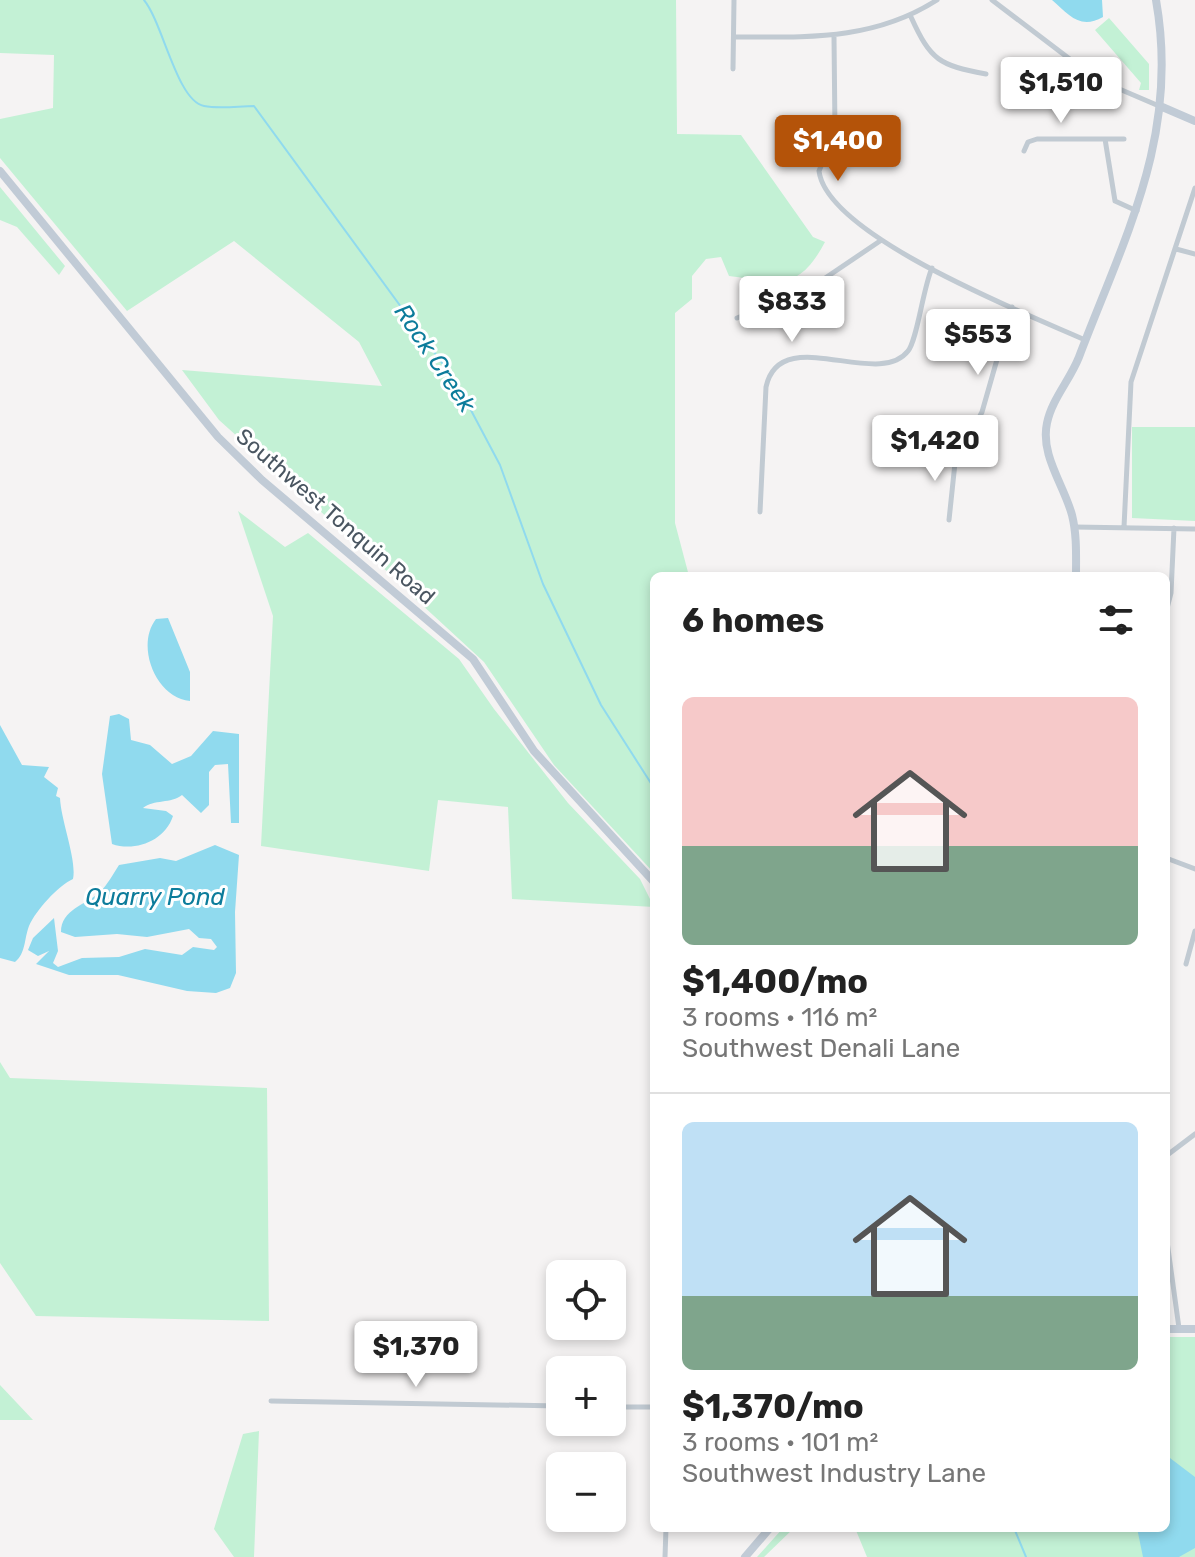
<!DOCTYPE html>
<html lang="en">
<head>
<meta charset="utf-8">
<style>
  :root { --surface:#fff; --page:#f2f2f2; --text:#222; --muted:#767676; --line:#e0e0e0; --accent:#b45309 }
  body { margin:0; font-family:Rubik,sans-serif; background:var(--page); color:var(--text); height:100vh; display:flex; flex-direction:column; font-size:30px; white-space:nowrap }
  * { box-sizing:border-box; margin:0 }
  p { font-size:26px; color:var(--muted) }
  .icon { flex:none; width:44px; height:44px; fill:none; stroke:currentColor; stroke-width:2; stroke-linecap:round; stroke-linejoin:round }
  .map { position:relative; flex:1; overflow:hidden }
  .panel { position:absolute; left:650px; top:572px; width:520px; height:960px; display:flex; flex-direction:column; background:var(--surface); border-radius:12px; box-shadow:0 4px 12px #0003 }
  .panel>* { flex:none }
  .buttons { position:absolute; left:546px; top:1260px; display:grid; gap:16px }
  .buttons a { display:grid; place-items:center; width:80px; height:80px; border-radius:12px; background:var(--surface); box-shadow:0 4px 12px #0003; font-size:40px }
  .price { position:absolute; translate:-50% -68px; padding:0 18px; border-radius:8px; background:#fff; color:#222; font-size:26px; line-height:52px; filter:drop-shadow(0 2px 4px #0008) }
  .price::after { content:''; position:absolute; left:50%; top:48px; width:24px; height:18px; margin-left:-12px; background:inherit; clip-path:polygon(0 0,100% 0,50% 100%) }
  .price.current { background:var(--accent); color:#fff }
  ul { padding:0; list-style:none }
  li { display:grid; align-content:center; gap:16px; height:424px; padding:0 32px }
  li+li { border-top:2px solid var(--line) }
  li span { display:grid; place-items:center; height:248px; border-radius:12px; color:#555 }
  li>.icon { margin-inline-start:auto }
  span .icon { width:144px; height:144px; fill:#fffc; stroke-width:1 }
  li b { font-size:34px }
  h2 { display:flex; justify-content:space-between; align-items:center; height:96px; padding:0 32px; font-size:34px }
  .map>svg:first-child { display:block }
</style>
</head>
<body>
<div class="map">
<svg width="1195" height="1557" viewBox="0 0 1195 1557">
  <rect width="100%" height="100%" fill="#f5f3f3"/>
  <!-- green -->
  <path fill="#c3f1d5" d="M0 0H676L677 134 741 135 813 237 825 242C798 293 778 282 729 276L721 257 706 259 692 276V299L675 313V523L689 576H654V873L554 765 484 662 408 592 397 568 390 574 219 420 182 370 382 386 359 342 234 241 127 311 0 158V119L53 108 54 55 0 53Z
    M1109 18 1149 64V90H1139L1141 83 1095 30Z
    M0 187 65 266 59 275 17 227 0 220Z
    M1132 427H1195V521L1132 518Z
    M238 511 285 547 308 533 459 659 494 709 568 803 640 879 654 907 512 899 508 807 438 800 429 871 261 846 273 616Z
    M0 1062 10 1078 267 1088 269 1321 36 1316 0 1263Z
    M1166 1337H1195V1557H867L855 1528H1166Z
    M0 1385 33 1420H0Z
    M259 1431 254 1557H234L214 1529 243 1434Z
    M783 1528H794L764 1557H757Z"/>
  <!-- water -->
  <path fill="#90daee" d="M1052 0H1102L1103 17C1080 30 1069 15 1052 0Z
    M168 618 190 672V701C156 698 135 646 156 619Z
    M119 714 129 719 131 740 150 745 172 764 191 756 213 731 239 734V823H231L228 764 215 765 209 772V805L201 813 182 795C171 804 154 799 143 808L166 811 173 816C165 841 135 852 112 844L102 774 110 716Z
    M0 725 22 765 49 767 44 777 58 788 56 796 60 798C61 821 77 860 73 879 58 886 36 910 29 926 24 939 26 953 15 962L0 958Z
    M215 845 239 855 235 912 236 973 230 988 216 993 187 991 118 975H69L36 964 49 951 38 956 28 950 33 938 54 918 58 951 53 963 58 967 82 958 119 957 145 949 182 955 193 947 214 950 217 947 211 939 199 938 189 929 147 937 117 934 75 937 61 932C61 909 86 905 100 892 108 884 113 874 119 865L160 858 176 861Z
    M1166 1455 1195 1477V1548L1179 1557H1143L1137 1528H1166Z"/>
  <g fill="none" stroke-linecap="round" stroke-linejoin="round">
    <!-- stream -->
    <path stroke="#90daee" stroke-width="2" d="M144 0C163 23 177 101 204 106 220 109 239 106 254 106L456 382 500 465 543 584 601 705 654 788
      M1014 1528 1026 1557"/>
    <!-- minor -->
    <path stroke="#c1cad2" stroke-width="5" d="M992 0 1096 79 1159 106
      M911 17C931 61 939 65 986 74
      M734 37C807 37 873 41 937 0
      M834 37 835 132 819 171C827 236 1027 314 1085 340
      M733 69 734 0
      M1105 139 1115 201 1137 211
      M1024 151 1028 142 1037 139H1124
      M1176 249 1195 254
      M737 318 809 289 880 241
      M760 512 766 387C780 322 878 390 908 351 917 341 923 288 932 268
      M949 520 955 463 982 412 1012 307
      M1075 527 1195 529
      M1124 527 1131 382 1195 188
      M1166 612 1171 593 1174 528
      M1166 858 1195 869
      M1186 964 1195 931
      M1166 1156 1195 1134
      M1166 1234 1179 1328
      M271 1401 560 1406
      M612 1407H654
      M665 1557 666 1528"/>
    <!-- secondary -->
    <path stroke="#c1cbd6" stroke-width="8" d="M1160 106 1195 121
      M0 171 218 437 262 480 473 659 534 751 654 882
      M1076 576C1076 556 1077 535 1072 515 1064 485 1040 455 1047 423 1052 399 1070 380 1079 357 1125 236 1180 135 1156 0
      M1166 1329H1195
      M745 1557 770 1528"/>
  </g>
  <g text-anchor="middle" stroke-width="6" stroke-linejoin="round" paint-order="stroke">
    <!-- street labels -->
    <g font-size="22" fill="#4a5661" stroke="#fff">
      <text transform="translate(336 516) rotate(41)" y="8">Southwest Tonquin Road</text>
    </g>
    <!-- water labels -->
    <g font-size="24" font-style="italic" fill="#0c7c9b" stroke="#fff">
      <text transform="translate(435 358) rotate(56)" y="8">Rock Creek</text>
      <text x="155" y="905">Quarry Pond</text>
    </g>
  </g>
</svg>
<div class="buttons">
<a><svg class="icon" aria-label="locate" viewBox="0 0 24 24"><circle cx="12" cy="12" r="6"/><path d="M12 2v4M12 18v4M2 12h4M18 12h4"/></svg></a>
<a>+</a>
<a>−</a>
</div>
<b class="price" style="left:1061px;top:125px">$1,510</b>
<b class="price current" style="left:838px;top:183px">$1,400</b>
<b class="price" style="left:792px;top:344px">$833</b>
<b class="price" style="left:978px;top:377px">$553</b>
<b class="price" style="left:935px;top:483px">$1,420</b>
<b class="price" style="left:416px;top:1389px">$1,370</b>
<section class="panel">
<h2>6 homes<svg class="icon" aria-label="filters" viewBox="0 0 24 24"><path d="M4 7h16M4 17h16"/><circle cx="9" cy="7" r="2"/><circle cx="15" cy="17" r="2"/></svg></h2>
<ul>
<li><span style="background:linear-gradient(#f6c9c9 60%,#7fa58c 0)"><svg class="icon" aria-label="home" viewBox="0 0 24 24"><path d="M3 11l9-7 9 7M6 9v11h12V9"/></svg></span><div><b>$1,400/mo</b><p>3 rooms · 116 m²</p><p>Southwest Denali Lane</p></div></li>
<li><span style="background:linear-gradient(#bfe0f5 70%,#7fa58c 0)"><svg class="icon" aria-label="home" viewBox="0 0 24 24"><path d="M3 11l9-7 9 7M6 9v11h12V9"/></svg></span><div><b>$1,370/mo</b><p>3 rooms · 101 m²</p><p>Southwest Industry Lane</p></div></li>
</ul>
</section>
</div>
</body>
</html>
